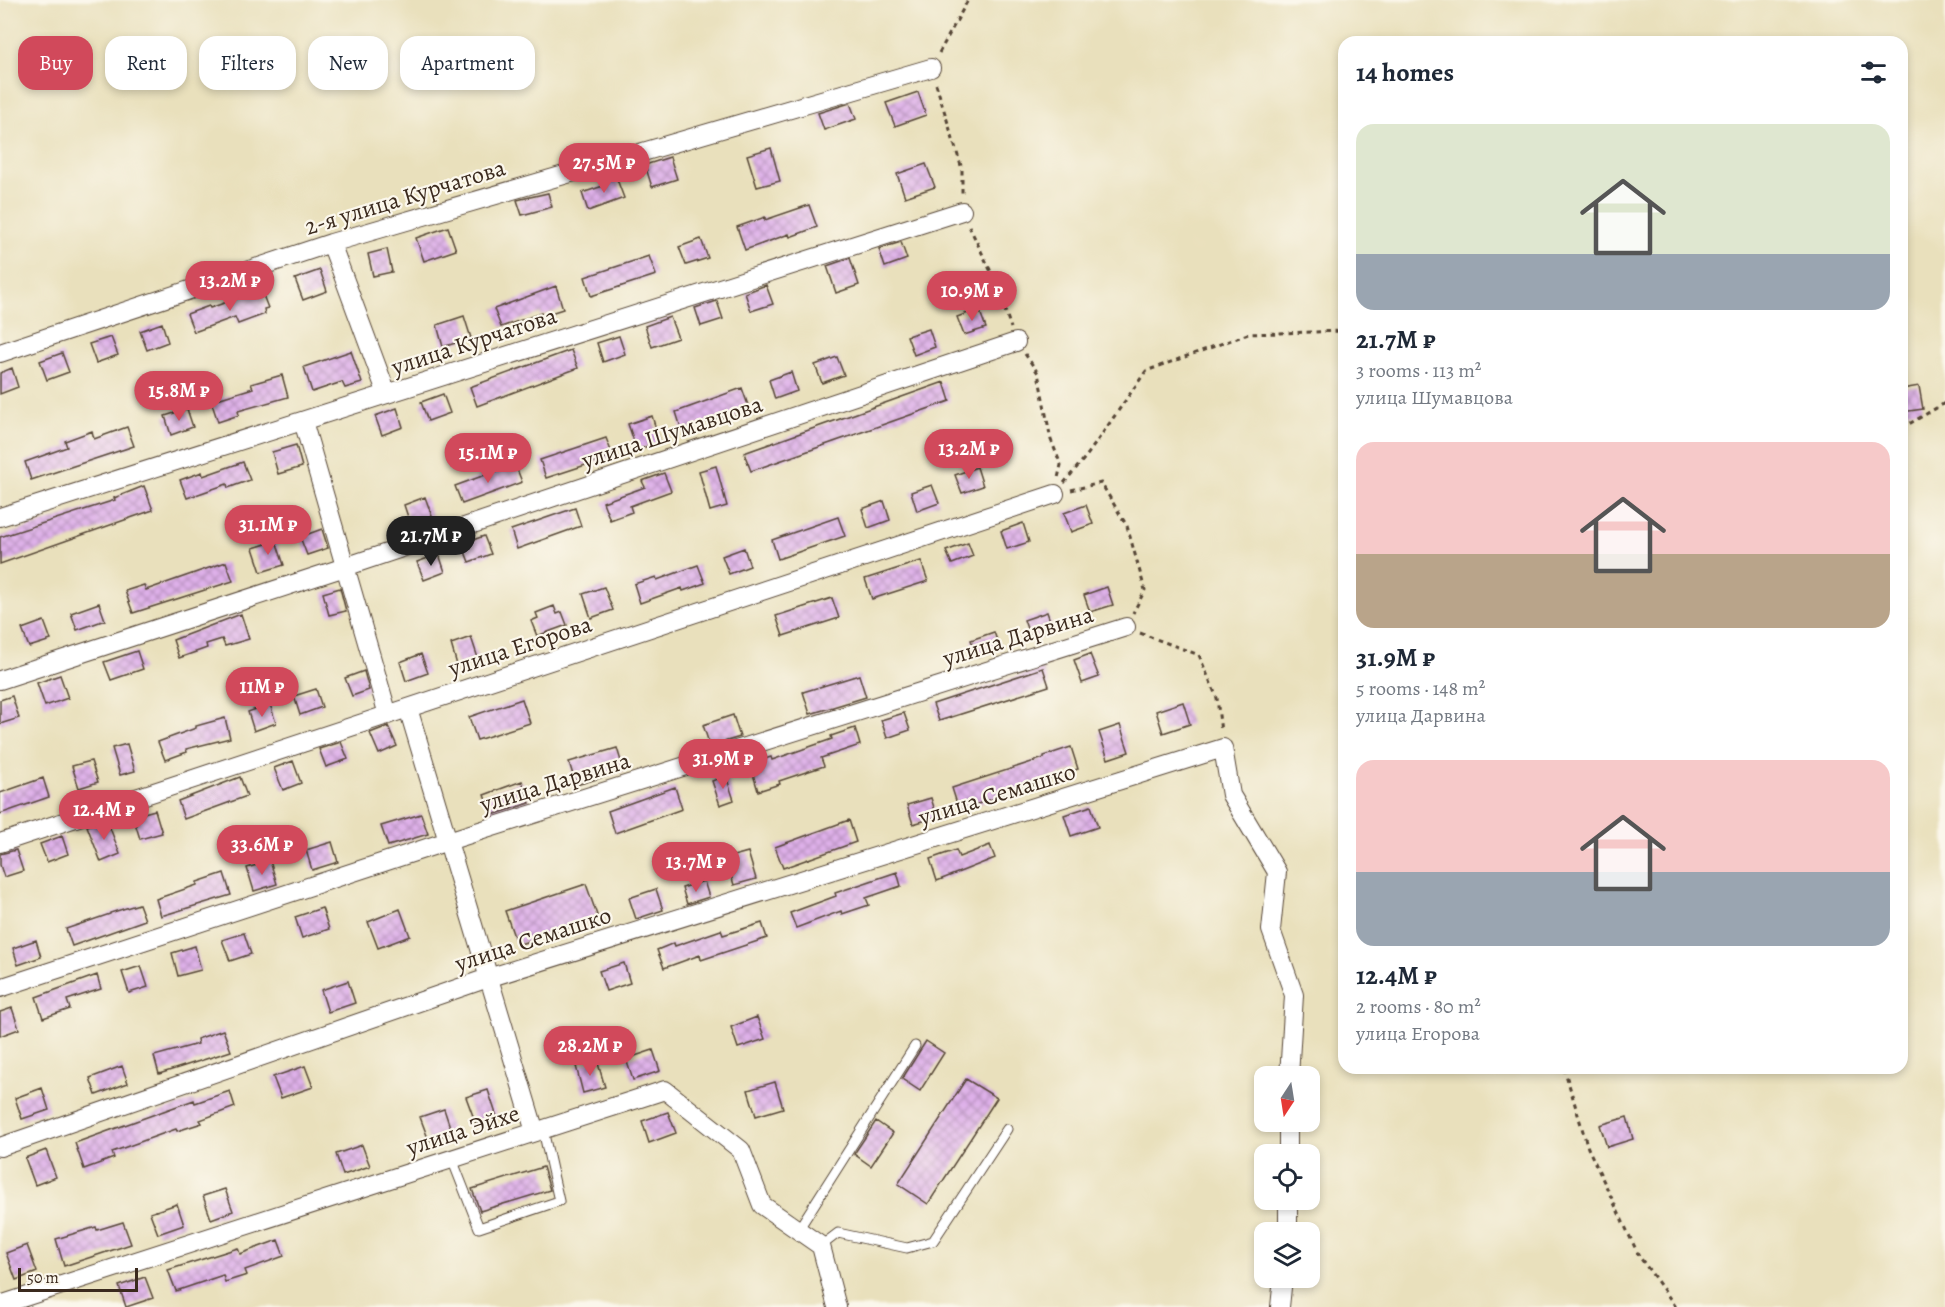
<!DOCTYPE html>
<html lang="en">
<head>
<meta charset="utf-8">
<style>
  :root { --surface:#fff; --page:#f6f6f7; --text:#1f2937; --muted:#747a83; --accent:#d1495b }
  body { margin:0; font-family:Alegreya,serif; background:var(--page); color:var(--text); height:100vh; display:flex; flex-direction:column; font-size:22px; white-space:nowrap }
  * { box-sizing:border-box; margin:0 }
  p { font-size:20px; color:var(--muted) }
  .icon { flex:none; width:33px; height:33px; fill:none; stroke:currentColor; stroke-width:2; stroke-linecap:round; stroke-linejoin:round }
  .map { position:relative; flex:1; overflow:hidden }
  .side { position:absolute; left:1338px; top:36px; width:570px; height:1038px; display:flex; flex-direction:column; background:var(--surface); border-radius:18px; box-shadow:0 3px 9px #0003 }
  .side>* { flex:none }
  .hud { position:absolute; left:18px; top:36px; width:570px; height:54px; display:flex; gap:12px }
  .needle { width:39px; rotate:192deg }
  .buttons { position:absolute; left:1254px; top:1066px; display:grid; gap:12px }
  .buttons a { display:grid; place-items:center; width:66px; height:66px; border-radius:12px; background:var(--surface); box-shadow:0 3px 9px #0003; font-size:30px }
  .scale { position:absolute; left:18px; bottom:15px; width:120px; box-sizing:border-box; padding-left:6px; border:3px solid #3b2a1e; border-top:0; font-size:16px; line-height:21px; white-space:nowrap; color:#3b2a1e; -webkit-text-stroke:4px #fbf7ec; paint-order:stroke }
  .price { position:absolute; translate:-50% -51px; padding:0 14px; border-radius:21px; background:var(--accent); color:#fff; font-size:20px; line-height:39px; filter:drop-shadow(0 2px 3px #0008) }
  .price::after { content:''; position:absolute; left:50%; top:36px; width:18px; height:14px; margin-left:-9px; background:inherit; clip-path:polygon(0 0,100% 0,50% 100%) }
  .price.current { background:#222; color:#fff }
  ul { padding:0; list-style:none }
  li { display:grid; align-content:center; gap:12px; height:318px; padding:0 18px }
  li span { display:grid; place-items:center; height:186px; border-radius:18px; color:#555 }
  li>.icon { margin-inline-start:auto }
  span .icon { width:108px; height:108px; fill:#fffc; stroke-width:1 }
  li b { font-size:26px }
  h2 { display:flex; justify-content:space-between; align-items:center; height:72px; padding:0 18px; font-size:26px }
  .tag { padding:0 21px; border-radius:18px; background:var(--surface); box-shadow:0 3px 9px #0003; font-size:21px; line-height:54px }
  .tag.current { background:var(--accent); color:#fff }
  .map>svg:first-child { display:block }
</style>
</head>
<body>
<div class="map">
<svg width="1945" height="1307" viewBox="0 0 1945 1307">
  <defs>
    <pattern id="building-cross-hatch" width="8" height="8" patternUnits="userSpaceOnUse" patternTransform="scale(1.5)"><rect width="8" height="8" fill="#deb0e9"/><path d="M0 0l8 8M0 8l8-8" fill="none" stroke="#b58fbc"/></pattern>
  </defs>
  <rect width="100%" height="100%" fill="#fbf7ec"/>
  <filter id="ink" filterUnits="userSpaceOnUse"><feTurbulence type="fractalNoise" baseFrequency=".0167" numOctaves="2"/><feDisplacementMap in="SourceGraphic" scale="12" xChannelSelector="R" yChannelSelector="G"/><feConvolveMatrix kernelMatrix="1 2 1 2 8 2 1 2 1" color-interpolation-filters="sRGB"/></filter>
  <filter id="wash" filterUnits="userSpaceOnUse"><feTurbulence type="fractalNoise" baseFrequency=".008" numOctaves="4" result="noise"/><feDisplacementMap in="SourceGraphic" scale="24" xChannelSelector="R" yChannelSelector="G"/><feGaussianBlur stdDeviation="1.35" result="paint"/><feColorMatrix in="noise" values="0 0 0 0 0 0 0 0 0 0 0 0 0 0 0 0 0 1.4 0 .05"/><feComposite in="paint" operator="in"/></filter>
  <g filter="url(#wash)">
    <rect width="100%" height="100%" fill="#e9e0bc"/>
    <g id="blocks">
      <!-- building -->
      <path fill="url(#building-cross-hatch)" d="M918 92 926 115 895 126 886 103Z
        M850 103 856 119 824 130 818 113Z
        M771 148 780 181 757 187 747 155Z
        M670 157 677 179 652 187 645 165Z
        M926 164 935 187 905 197 897 174Z
        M615 174 624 198 588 211 582 193 603 186 600 179Z
        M548 193 552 207 522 215 517 200Z
        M809 205 817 227 790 237 789 234 745 250 737 227 765 217V220Z
        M448 227 456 250 424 261 416 238Z
        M701 239 708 258 686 265 679 247Z
        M901 242 907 259 885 267 879 249Z
        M387 249 392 272 373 276 368 254Z
        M649 256 656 275 591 296 585 277Z
        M850 258 859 285 836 293 827 266Z
        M320 270 327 291 303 300 295 279Z
        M766 285 773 304 751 311 745 293Z
        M556 286 563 309 541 316V313L501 327 494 309Z
        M261 290 268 308 264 309 265 314 238 324 235 317 194 332 187 314 209 306 210 308Z
        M717 301 723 319 701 326 695 308Z
        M979 309 986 328 964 335 957 317Z
        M464 316 471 338 443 347 437 325Z
        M670 317 678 338 652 347 645 326Z
        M162 323 168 342 147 350 140 331Z
        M929 329 935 347 914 355 907 336Z
        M619 336 625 354 603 362 597 343Z
        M111 337 118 355 96 363 89 344Z
        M571 350 578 368 477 406 470 387Z
        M351 351 362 383 345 388 342 382 312 392 304 367Z
        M62 353 69 372 47 380 40 361Z
        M837 357 844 375 822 383 815 365Z
        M12 368 18 387 0 394V373Z
        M791 372 797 391 775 399 769 380Z
        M282 375 288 397 238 411 239 415 218 422 211 401 253 388 251 384Z
        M944 382 950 401 751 471 744 453Z
        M1919 386 1923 409 1902 412V389Z
        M742 388 750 411 724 420 723 416 682 431 676 412Z
        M443 394 450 413 428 421 421 402Z
        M397 408 403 427 382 435 375 416Z
        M187 409 193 427 171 435 165 416Z
        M652 416 660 442 637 450 628 424Z
        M127 427 134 446 31 480 25 462 67 447 65 441 92 431 94 439Z
        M606 438 613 456 546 478 540 460Z
        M296 445 302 467 278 474 272 452Z
        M243 462 250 480 228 488 227 484 187 498 180 480 202 472 203 476Z
        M515 464 522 482 462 504 455 486Z
        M716 466 727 506 710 511 699 471Z
        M977 467 983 486 962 493 955 475Z
        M664 473 671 491 630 506 632 512 610 520 603 502 645 487 642 481Z
        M932 485 939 503 917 511 911 492Z
        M144 486 153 510 0 564V537L115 500 114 498Z
        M425 497 432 516 410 523 404 505Z
        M884 501 890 520 868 528 862 509Z
        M1086 505 1093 524 1071 532 1064 513Z
        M575 508 581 526 517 549 511 530Z
        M838 517 845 536 778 559 772 540Z
        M1023 523 1029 542 1007 549 1001 531Z
        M322 529 328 548 307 555 300 537Z
        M484 536 491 554 469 562 462 544Z
        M276 541 284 565 261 572 253 548Z
        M968 543 973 556 952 564 946 551Z
        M744 548 750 566 729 574 722 556Z
        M439 554 445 572 424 580 417 562Z
        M921 561 928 581 872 599 865 579Z
        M226 562 233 581 133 613 125 591 144 585 146 590Z
        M698 565 705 583 683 591 682 588 640 603 634 584 656 577 657 580Z
        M604 587 613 610 591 618 583 594Z
        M1107 587 1113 605 1090 612 1084 595Z
        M340 588 346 611 329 615 323 593Z
        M832 598 839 618 783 636 776 616Z
        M99 603 105 620 77 630 71 613Z
        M554 606 557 614 562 612 567 625 537 636 531 621 538 618 536 613Z
        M1047 612 1053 629 1030 637 1024 620Z
        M241 614 249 639 225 646 222 639 206 644 207 648 179 658 173 640Z
        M44 621 51 640 29 647 22 629Z
        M994 632 1000 649 977 657 971 640Z
        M471 637 478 658 457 665 451 644Z
        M137 651 143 669 111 680 104 662Z
        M421 654 428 673 406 681 400 662Z
        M1090 654 1099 677 1082 683 1074 660Z
        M1043 668 1049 686 939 721 933 704Z
        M364 671 369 690 352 696 345 678Z
        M60 675 68 698 45 706 37 683Z
        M859 675 866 697 810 714 803 692Z
        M316 689 322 707 300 715 294 696Z
        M12 696 19 718 0 724V700Z
        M522 699 530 723 477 740 469 717Z
        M1183 702 1190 724 1163 733 1156 711Z
        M270 704 276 723 254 731 248 712Z
        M904 713 910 730 887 738 881 720Z
        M733 715 740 737 710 746 703 725Z
        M225 718 230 738 186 749 187 752 165 760 158 742 196 728V726Z
        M1120 725 1129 752 1108 759 1099 732Z
        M388 726 397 746 379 754 370 733Z
        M855 728 860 745 821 758 824 766 779 781 780 784 758 791 750 764 771 757 772 760 832 739 831 736Z
        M341 742 348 759 326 767 319 749Z
        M127 744 135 771 120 775 112 748Z
        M1071 747 1078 769 1032 784 1033 786 959 810 952 788 1044 758V756Z
        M617 748 624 771 576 785 569 762Z
        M91 761 98 782 79 788 72 766Z
        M293 761 301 783 283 790 274 768Z
        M726 776 734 800 720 805 712 781Z
        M240 777 247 796 184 819 178 801Z
        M43 778 49 797 0 814V793Z
        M522 781 530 803 492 815 484 795Z
        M675 787 682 809 615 833 608 811Z
        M931 798 937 817 913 824 907 805Z
        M1091 806 1098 827 1071 836 1064 815Z
        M155 810 162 833 140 839 133 816Z
        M421 814 428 834 388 846 381 826Z
        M107 820 120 854 101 862 87 826Z
        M849 820 856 842 783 868 775 847Z
        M62 836 68 854 47 862 40 844Z
        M332 842 338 862 312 870 306 850Z
        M990 845 995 858 937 881 930 859 956 850 959 857Z
        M16 850 23 871 4 877 0 865V854Z
        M748 852 756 879 734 885 726 858Z
        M270 861 277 884 254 891 247 868Z
        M897 872 901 886 866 898 869 905 842 914 841 911 796 928 790 913 836 896 835 893Z
        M224 873 231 895 161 916 156 899 197 885V882Z
        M704 881 709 897 687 904 682 888Z
        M586 884 598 918 517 945 505 911Z
        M656 889 663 910 636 919 629 898Z
        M139 904 145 920 72 946 66 929 110 914V913Z
        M322 908 329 929 302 938 295 917Z
        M400 909 410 936 378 948 368 922Z
        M762 923 767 938 701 960 700 955 664 968 657 950 674 943 675 946 721 930 723 935Z
        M244 933 251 954 230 961 222 940Z
        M36 940 41 957 18 965 13 948Z
        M195 946 201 970 178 976 172 953Z
        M624 963 630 983 606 991 599 971Z
        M141 966 148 987 129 993 122 972Z
        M97 975 101 989 67 1000 70 1009 43 1018 36 997Z
        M348 981 355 1003 328 1012 321 990Z
        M12 1008 19 1029 0 1036V1012Z
        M757 1017 765 1039 738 1048 731 1027Z
        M223 1030 231 1051 159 1074 154 1056 198 1044 197 1039Z
        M926 1041 944 1053 920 1091 902 1079Z
        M653 1050 660 1071 633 1080 626 1059Z
        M597 1060 605 1087 583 1093 576 1066Z
        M122 1066 128 1083 96 1095 90 1078Z
        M305 1066 313 1087 281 1098 273 1077Z
        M966 1079 997 1098 928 1204 898 1184Z
        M775 1082 783 1108 756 1116 748 1090Z
        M42 1088 49 1110 22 1119 15 1098Z
        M488 1090 497 1117 476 1124 466 1097Z
        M230 1091 235 1107 200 1120 202 1123 177 1131 176 1129 112 1152 114 1158 84 1169 75 1143 194 1100 195 1103Z
        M444 1109 452 1133 429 1141 420 1117Z
        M668 1112 676 1133 649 1143 642 1121Z
        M1627 1117 1633 1139 1607 1147 1600 1125Z
        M876 1121 893 1133 871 1166 854 1154Z
        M362 1145 370 1166 343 1175 336 1154Z
        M46 1150 56 1177 35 1185 25 1158Z
        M543 1167 550 1190 480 1211 472 1189Z
        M225 1189 233 1211 211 1219 203 1196Z
        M177 1204 184 1225 158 1234 150 1213Z
        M123 1222 131 1244 64 1266 56 1239 96 1227 97 1230Z
        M278 1240 284 1256 245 1270 247 1275 225 1282 223 1275 176 1291 168 1270 238 1248 240 1254Z
        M27 1245 37 1272 16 1280 6 1253Z
        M145 1277 153 1298 126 1307 119 1286Z"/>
    </g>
  </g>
  <g filter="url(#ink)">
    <use href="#blocks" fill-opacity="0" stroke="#554536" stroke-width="1.5"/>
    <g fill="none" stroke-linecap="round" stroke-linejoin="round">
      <defs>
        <path id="service" d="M452 1159 479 1228 559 1201 543 1130
          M798 1230 915 1046
          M821 1246 838 1233 907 1248 933 1241 1007 1129"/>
        <path id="minor" d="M331 243 387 394
          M0 353 331 243 931 68
          M303 421 388 715
          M0 517 962 211
          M0 680 345 567 1016 342
          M408 708 535 1132
          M0 843 1055 494
          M0 988 448 841 1126 627
          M1288 1122V1155
          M0 1147 488 978 1223 748 1231 795 1277 872 1271 930 1294 995 1289 1077
          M1288 1233V1200
          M0 1305 665 1090 741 1150 762 1205 821 1246 837 1307
          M1280 1307 1283 1278"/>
      </defs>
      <!-- service casing -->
      <use href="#service" stroke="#554536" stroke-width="11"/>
      <!-- minor casing -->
      <use href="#minor" stroke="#554536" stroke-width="20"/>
      <!-- path -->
      <path stroke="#554536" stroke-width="3" stroke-dasharray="4.5 4.5" stroke-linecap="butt" d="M939 53 968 0
        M936 84 962 169V196
        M969 226 994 278 1011 328
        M1025 354 1038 373 1051 440 1061 465 1058 478
        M1902 428 1945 403
        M1064 483 1088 454 1146 371 1248 334 1344 331
        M1071 490 1101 483 1127 526 1145 590 1133 613
        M1140 633 1199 655 1217 698 1221 732
        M1564 1068 1588 1148 1639 1256 1676 1307"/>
      <!-- service -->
      <use href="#service" stroke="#fff" stroke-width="9"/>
      <!-- minor -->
      <use href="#minor" stroke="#fff" stroke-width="18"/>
    </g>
  </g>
  <g text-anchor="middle" stroke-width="4.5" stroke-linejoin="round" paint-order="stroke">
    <!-- street labels -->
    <g font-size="24" fill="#3b2a1e" stroke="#fbf7ec">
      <text transform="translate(405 197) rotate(-17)" y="8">2-я улица Курчатова</text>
      <text transform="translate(474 341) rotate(-18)" y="8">улица Курчатова</text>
      <text transform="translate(672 432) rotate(-18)" y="8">улица Шумавцова</text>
      <text transform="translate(1018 636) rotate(-17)" y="8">улица Дарвина</text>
      <text transform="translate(520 646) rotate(-18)" y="8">улица Егорова</text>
      <text transform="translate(555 782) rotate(-17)" y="8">улица Дарвина</text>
      <text transform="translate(997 794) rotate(-17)" y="8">улица Семашко</text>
      <text transform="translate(533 939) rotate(-18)" y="8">улица Семашко</text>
      <text transform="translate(463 1130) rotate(-18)" y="8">улица Эйхе</text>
    </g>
  </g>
</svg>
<div class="buttons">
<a><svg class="needle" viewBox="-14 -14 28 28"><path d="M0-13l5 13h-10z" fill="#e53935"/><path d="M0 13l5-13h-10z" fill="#747a83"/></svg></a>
<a><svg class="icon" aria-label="locate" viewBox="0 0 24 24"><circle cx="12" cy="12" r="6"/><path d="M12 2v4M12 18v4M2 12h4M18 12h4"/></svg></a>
<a><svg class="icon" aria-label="layers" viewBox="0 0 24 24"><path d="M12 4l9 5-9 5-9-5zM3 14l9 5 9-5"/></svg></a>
</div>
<div class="scale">50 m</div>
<b class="price" style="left:604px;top:194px">27.5M ₽</b>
<b class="price" style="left:230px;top:312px">13.2M ₽</b>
<b class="price" style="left:972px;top:322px">10.9M ₽</b>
<b class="price" style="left:179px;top:422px">15.8M ₽</b>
<b class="price" style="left:969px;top:480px">13.2M ₽</b>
<b class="price" style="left:488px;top:484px">15.1M ₽</b>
<b class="price" style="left:268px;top:556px">31.1M ₽</b>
<b class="price current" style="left:431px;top:567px">21.7M ₽</b>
<b class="price" style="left:262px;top:718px">11M ₽</b>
<b class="price" style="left:723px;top:790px">31.9M ₽</b>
<b class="price" style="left:104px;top:841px">12.4M ₽</b>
<b class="price" style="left:262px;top:876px">33.6M ₽</b>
<b class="price" style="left:696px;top:893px">13.7M ₽</b>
<b class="price" style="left:590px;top:1077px">28.2M ₽</b>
<div class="hud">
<a class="tag current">Buy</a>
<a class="tag">Rent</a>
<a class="tag">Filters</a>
<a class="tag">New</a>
<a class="tag">Apartment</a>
</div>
<section class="side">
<h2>14 homes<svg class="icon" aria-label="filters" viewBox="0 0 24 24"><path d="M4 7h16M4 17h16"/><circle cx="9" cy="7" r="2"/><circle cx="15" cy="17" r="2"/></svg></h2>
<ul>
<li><span style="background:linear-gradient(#dfe7d0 70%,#9aa5b1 0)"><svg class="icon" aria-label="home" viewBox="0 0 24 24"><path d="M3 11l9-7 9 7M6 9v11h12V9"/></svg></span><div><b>21.7M ₽</b><p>3 rooms · 113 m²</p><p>улица Шумавцова</p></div></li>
<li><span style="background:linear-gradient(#f6c9c9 60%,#b9a48a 0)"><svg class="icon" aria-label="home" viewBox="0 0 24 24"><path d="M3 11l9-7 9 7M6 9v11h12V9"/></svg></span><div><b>31.9M ₽</b><p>5 rooms · 148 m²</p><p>улица Дарвина</p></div></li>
<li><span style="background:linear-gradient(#f6c9c9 60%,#9aa5b1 0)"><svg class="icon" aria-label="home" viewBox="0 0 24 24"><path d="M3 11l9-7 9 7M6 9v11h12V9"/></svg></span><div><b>12.4M ₽</b><p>2 rooms · 80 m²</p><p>улица Егорова</p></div></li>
</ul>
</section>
</div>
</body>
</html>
